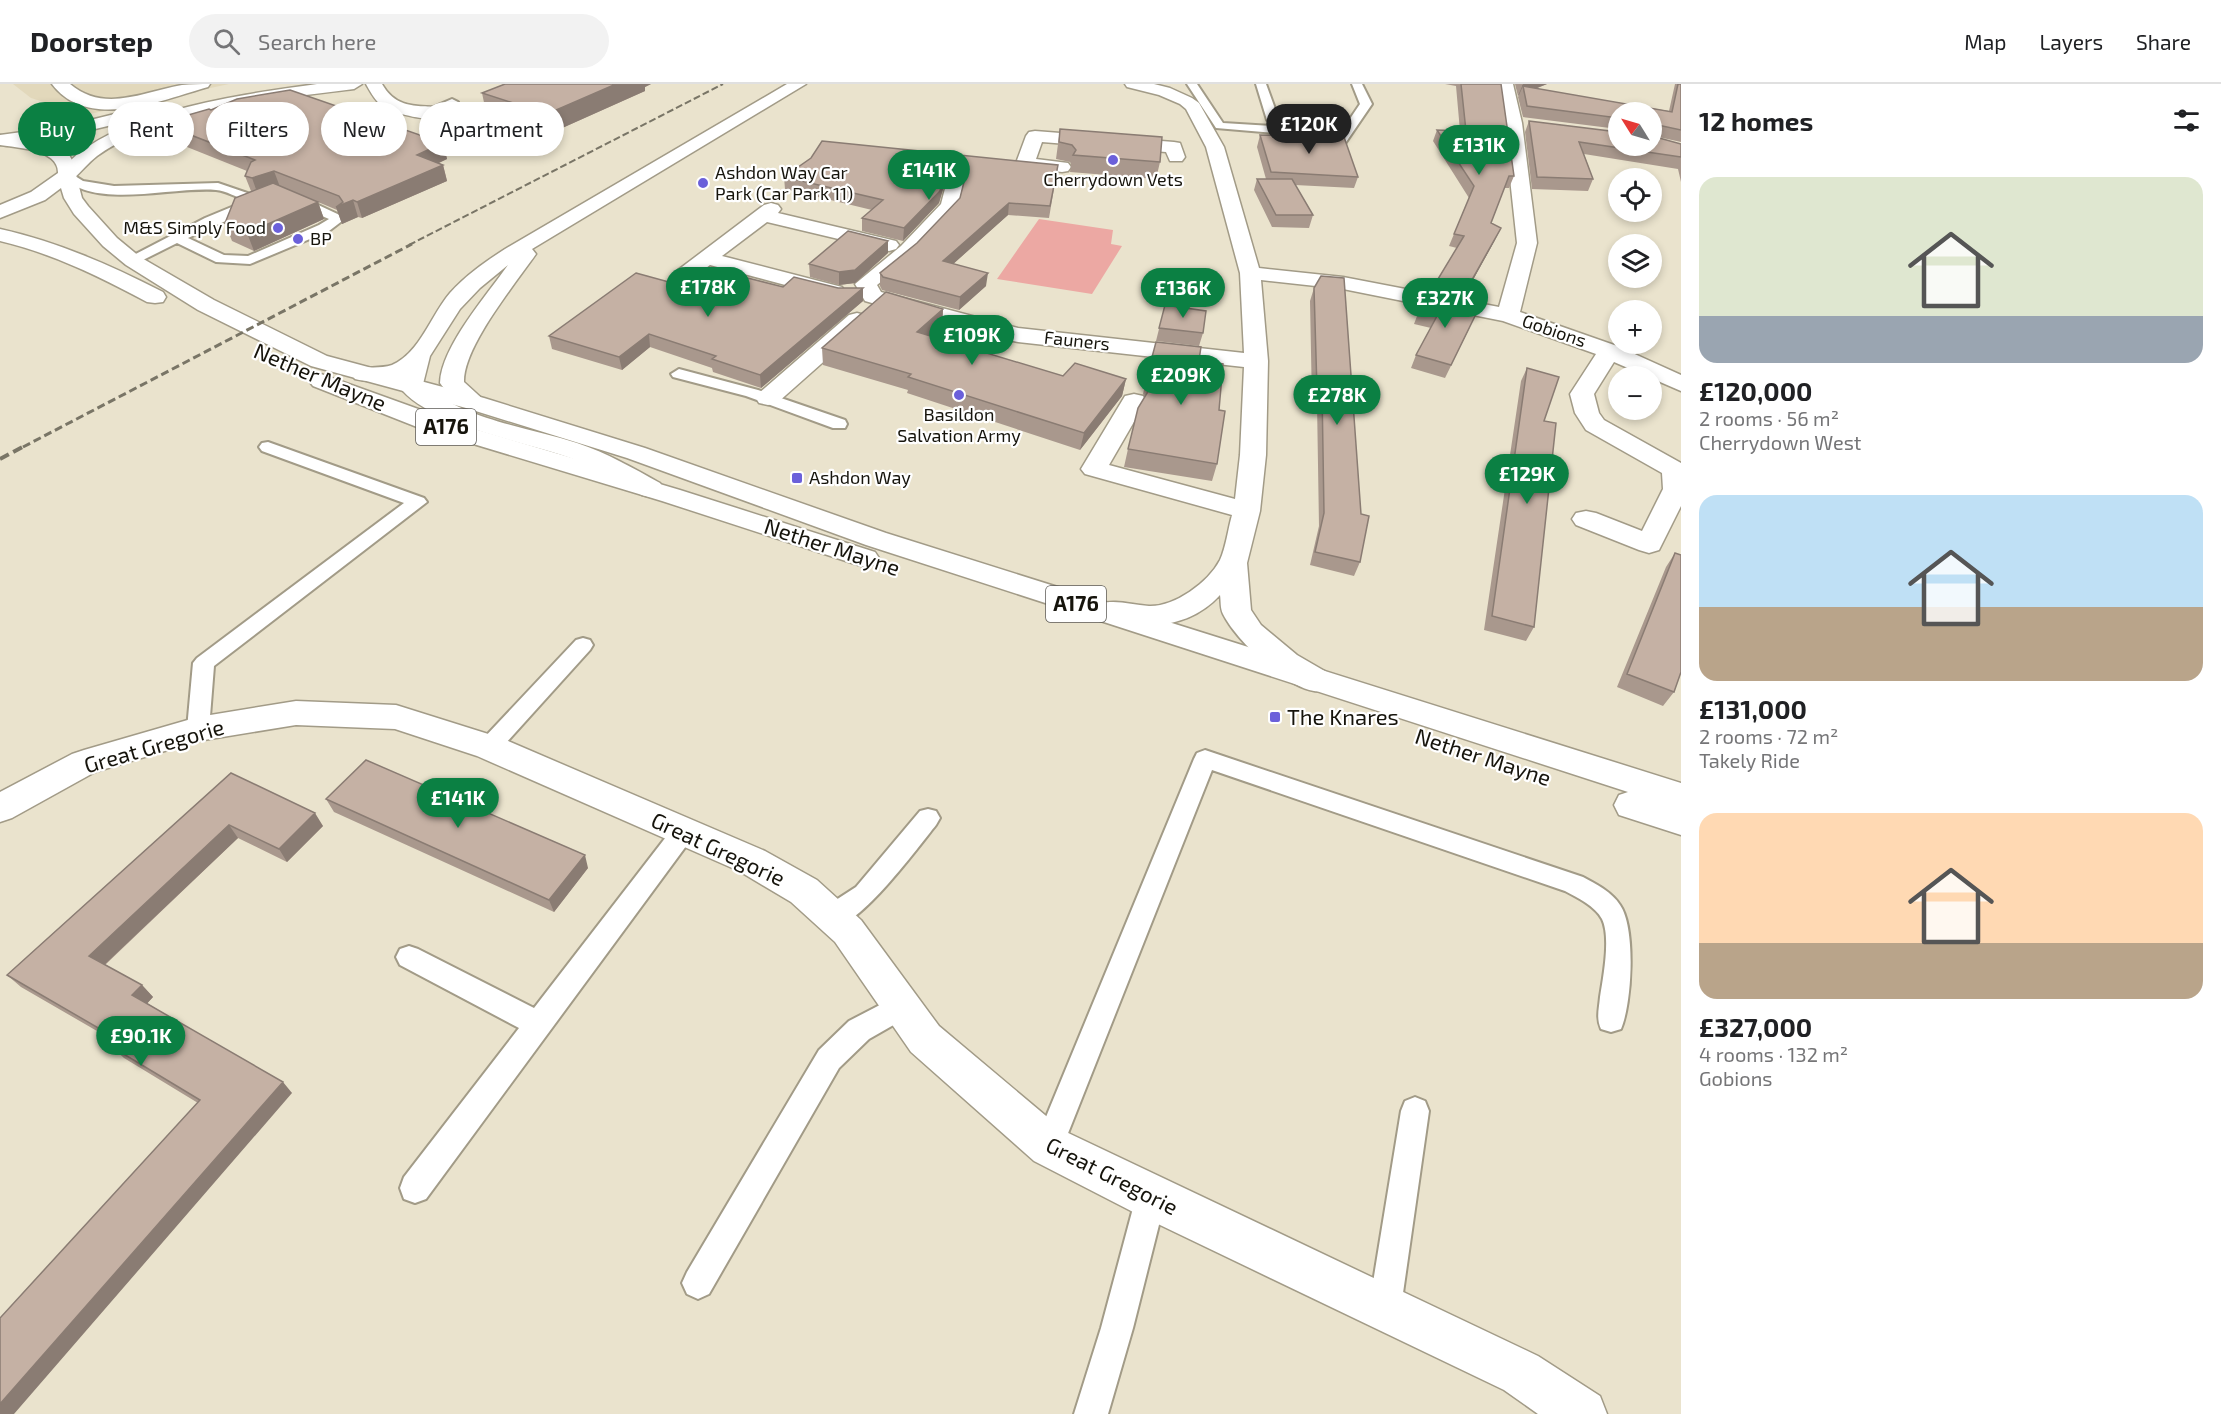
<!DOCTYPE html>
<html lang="en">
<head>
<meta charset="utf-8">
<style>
  :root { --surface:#fff; --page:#f2f2f2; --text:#202124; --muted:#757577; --line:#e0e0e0; --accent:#0b8043 }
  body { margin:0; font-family:"Exo 2",sans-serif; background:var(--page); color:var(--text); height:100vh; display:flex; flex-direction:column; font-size:22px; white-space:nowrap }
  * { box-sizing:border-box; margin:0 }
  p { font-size:20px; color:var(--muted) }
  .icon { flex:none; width:33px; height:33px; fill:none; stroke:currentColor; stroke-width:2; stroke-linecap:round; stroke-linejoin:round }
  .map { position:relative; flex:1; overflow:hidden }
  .panel { display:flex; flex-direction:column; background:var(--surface); width:540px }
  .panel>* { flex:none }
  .hud { position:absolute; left:18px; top:18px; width:570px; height:54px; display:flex; gap:12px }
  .needle { width:39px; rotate:307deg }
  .tools { position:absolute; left:1608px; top:18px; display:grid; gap:12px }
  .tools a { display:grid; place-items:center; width:54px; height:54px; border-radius:50%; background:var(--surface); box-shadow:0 3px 9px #0003; font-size:30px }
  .price { position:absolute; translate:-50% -51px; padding:0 14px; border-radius:21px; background:var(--accent); color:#fff; font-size:20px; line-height:39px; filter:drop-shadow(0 2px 3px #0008) }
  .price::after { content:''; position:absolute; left:50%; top:36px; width:18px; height:14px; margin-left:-9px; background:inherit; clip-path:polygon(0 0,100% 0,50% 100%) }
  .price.current { background:#222; color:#fff }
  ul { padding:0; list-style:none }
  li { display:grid; align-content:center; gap:12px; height:318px; padding:0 18px }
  li span { display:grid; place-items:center; height:186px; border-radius:18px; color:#555 }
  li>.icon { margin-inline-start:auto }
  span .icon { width:108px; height:108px; fill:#fffc; stroke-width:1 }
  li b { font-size:26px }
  h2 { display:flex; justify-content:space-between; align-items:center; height:72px; padding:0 18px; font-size:26px }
  .tag { padding:0 21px; border-radius:27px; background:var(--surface); box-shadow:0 3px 9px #0003; font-size:21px; line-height:54px }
  .tag.current { background:var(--accent); color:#fff }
  header { display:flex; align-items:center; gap:36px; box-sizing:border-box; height:84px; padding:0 30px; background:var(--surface); border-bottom:2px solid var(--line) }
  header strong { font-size:28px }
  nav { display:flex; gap:33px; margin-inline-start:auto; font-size:21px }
  .search { width:420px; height:54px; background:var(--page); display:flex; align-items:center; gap:15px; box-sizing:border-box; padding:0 21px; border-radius:33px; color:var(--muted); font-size:22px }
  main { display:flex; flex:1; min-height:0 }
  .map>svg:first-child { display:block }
</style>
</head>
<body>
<header>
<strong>Doorstep</strong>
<div class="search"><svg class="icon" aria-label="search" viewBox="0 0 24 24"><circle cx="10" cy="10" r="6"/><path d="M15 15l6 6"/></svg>Search here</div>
<nav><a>Map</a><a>Layers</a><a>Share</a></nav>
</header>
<main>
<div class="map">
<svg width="1681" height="1330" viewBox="0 0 1681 1330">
  <rect width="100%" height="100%" fill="#eae3cd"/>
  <!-- built -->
  <path fill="#e2d8bb" d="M13 0H229L85 31 31 14Z"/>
  <!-- green -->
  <path fill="#eca8a3" d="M1039 135 1113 146 1111 160 1122 162 1092 210 997 195Z"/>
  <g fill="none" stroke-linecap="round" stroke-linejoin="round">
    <defs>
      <path id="lane" d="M1187 0H1197L1223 39 1289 43 1288 39H1273L1267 36 1256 0H1266L1278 33 1296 34 1303 47 1297 51 1216 44Z
        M1352 0H1362L1372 20 1344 61H1313V55L1337 54 1360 20Z
        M452 15 458 18 456 20 423 33 417 30Z
        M67 87 83 97 114 102 218 99 262 114 263 117 261 121 188 154 224 171 248 172 319 141 329 135 287 117 286 114 287 111H297L346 134 329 147 250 180 216 178 177 159 133 181 126 177 128 174 205 134 246 117C237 113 226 107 216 106 173 102 92 127 61 91Z
        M679 285 758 306 845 336 847 340 845 344H833L746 312 673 293 671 290Z
        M268 358 424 414 427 418 214 582 209 645 206 651 198 653 190 651 187 645 193 579 197 574 404 419 262 367 259 363 262 359Z
        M583 554 590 556 593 561 590 566 497 669 489 671 481 669 478 663 481 657 576 556Z
        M1205 666 1583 793C1596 800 1612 808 1620 821 1636 844 1632 919 1621 945L1611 948 1601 945C1596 934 1599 925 1600 913 1603 894 1611 853 1602 835 1595 822 1578 814 1565 807L1212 686 1059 1072 1049 1076 1039 1072 1034 1062 1194 675 1197 669Z
        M928 725 936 727 940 734 936 741C919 762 859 844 831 844 828 844 825 842 822 841L818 833 822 825 856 803 920 727Z
        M684 737 692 740 696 747 692 754 426 1115 415 1119 404 1115 400 1104 404 1093 519 944 400 881 396 873 400 865 409 862 418 865 534 924 676 740Z
        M901 910 911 913 914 922 911 931 869 955 839 984 709 1210 698 1215 687 1210 682 1199 687 1188 819 966 849 937Z
        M1415 1013 1425 1017 1429 1027 1401 1223 1396 1234 1385 1239 1374 1234 1369 1223 1401 1027 1405 1017Z
        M1151 1098 1162 1102 1166 1113 1133 1244 1108 1330H1074L1101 1244 1136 1113 1140 1102Z"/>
      <path id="street" d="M52 0H70C104 29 143 8 182 1 191 0 201 0 210 0L208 3C162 16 88 48 52 0Z
        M366 0H382C402 35 437 14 449 29 439 42 392 30 380 20 374 15 370 7 366 0Z
        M1125 0H1154L1170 4 1192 14 1199 19 1224 63 1259 184 1343 193 1499 223 1517 159 1504 39 1497 0H1513L1522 39 1537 159 1520 228 1617 262 1681 291V307L1614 278 1594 310 1599 329 1604 336 1681 379V422L1659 466 1649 469 1639 466 1576 441 1572 435 1576 429 1586 427 1596 429 1642 447 1663 405 1662 389 1586 346 1575 329 1570 310 1596 270 1503 237 1343 205 1261 196 1268 277 1266 371 1260 427 1247 479 1251 526 1261 541 1297 571 1328 589 1333 597 1328 605C1323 606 1319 608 1314 607 1285 603 1236 556 1223 530 1220 524 1221 517 1220 511 1188 546 1142 546 1099 534L1094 527 1099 520C1115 515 1132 521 1149 522 1174 523 1208 499 1220 476 1226 463 1228 445 1232 431L1085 390 1081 385 1125 312 1134 310 1143 312 1146 317 1109 381 1235 415 1240 371 1244 283 1018 258 980 250 865 217 855 200 901 162 941 120 947 97H961L963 101 957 125 915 170 877 201 881 208 1018 244 1244 269 1240 189 1206 63 1186 25 1180 20 1159 11 1127 3Z
        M1035 47 1174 58 1180 59 1185 73 1182 77H1170L1166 68 1042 58 1036 75 1068 79 1071 83 1068 87 1062 88 1019 83 1016 79 1026 52 1029 48Z
        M771 119 778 121 781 125 778 129 896 157 899 161 896 165 889 167 767 138 722 172 842 203 845 208 842 213 834 214 710 181C699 189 692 198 678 194L675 190 678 186 764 121Z
        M857 229 865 231 868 236 865 241 777 319 768 321 759 319 756 314 759 309 849 231Z
        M296 617 396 621 501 654 765 767 817 796 861 836 939 942 1064 1047 1538 1272 1600 1312 1607 1330H1538L1504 1306 1135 1129 1034 1077 911 968 835 858 791 818 739 787 477 672 395 645 296 641 198 657 95 688 12 734 0 738V708L72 670 84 666 198 633Z"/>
      <path id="secondary" d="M317 0H362L354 5C275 15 163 25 97 72 88 79 81 88 73 95H61L58 91C102 28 245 10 317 0Z
        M787 0H806L532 165 536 170C515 200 463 263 464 298L487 319 484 324C464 329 451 314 440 299 441 263 487 211 508 181L480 204 460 225 430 272 423 300C464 336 527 343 577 359 607 369 633 384 660 399L664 405 660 411 651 413 642 411C620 398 599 385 576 376 530 358 427 342 399 302L402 293C386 296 371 299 355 295L351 290 355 285C367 282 380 285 392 281 420 269 431 231 450 209 466 191 485 178 505 165Z
        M131 26 139 31 137 35 66 52 0 61V51L66 42Z"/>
      <path id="primary" d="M0 51 46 58 68 69 77 85 76 91 82 114 88 122 117 154 140 173 214 216 327 272 484 314 645 364 886 449 1681 699V751L1619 731 1614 721 1619 711 1628 708 866 461 627 374 466 324 311 282 198 226 126 181 103 162 74 130 64 114 61 104 45 116 0 134V121L31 108 58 89C59 65 17 64 0 61Z
        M0 145C58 158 110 181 163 208L166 213 163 218 155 219 147 218C100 193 52 169 0 157Z
        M321 290 471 344 680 406 875 468 879 474 875 480 865 483 855 480 662 417 417 343 313 302 309 297 313 292Z"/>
    </defs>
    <!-- lane casing -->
    <use href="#lane" stroke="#a29b87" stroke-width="4"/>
    <!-- street casing -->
    <use href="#street" stroke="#a29b87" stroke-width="3"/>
    <!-- secondary casing -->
    <use href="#secondary" stroke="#a29b87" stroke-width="3"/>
    <!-- primary casing -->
    <use href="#primary" stroke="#a29b87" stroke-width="3"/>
    <!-- lane -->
    <use href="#lane" fill="#fff" fill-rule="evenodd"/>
    <!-- street -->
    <use href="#street" fill="#fff" fill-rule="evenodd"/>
    <!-- secondary -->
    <use href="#secondary" fill="#fff" fill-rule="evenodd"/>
    <!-- primary -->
    <use href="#primary" fill="#fff" fill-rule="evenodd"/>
    <!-- rail-far2 -->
    <path stroke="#797566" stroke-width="2" stroke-dasharray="7 3" stroke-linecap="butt" d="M409 161 723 0"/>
    <!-- rail-far1 -->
    <path stroke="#797566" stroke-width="3" stroke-dasharray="8 4" stroke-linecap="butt" d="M23 363 412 160"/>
    <!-- rail -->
    <path stroke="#797566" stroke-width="4" stroke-dasharray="10 5" stroke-linecap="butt" d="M0 375 26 361"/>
  </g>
  <!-- wall -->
  <path fill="#a9988d" d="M505 0H651L645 3V7L551 49 486 28 482 9Z
    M1445 0H1501L1514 92 1509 104H1504L1491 139 1495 156 1463 214 1433 208 1438 195 1457 164 1449 162 1469 114 1433 57 1437 46 1460 47 1456 2Z
    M1515 0H1547L1535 5 1669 27 1675 0H1681V58L1654 52 1653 53 1681 60V98L1678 85 1584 70 1593 95 1588 107 1532 105 1525 48 1529 37 1652 62 1618 28V45L1523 33 1518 13 1519 11 1518 12Z
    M211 26 443 59 447 75 439 79 443 81 447 97 362 134 358 133 342 140 337 126 318 118 324 135 254 167 232 157 225 139 251 107 245 92 247 87 167 55 160 39Z
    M1060 45 1160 78 1156 95 1070 88 1071 80 1070 78 1056 75Z
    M1260 51 1358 93 1354 104 1295 101 1313 131 1309 144 1272 143 1254 106 1257 95H1266L1257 63Z
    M811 74 1058 81 1049 134 1008 131 953 180 986 202 959 226 882 206 880 202V189L917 159 960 114 964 99 961 95H946L939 119 903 157 862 147V134L872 126 785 105 784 93Z
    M888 157V169L855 199 839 201 810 193 809 180Z
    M783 203 863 217 761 304 713 288 712 284 650 263 622 286 552 265 549 252 716 211Z
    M1314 204 1360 478 1354 492 1310 481 1319 442 1317 319H1312L1310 217Z
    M1460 217 1456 225 1470 243 1445 294 1411 284 1416 271 1431 244 1414 240 1419 227Z
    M1165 221 1203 249 1199 262 1156 257Z
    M943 225 942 241 930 252 1063 292 1126 295 1122 312 1080 366 907 309 908 306 823 281 822 264Z
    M1199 276 1219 326 1217 380 1212 397 1124 383 1128 365 1145 313 1143 310 1147 292Z
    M1527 284 1544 337 1534 543 1526 557 1484 546 1521 297Z
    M1675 469 1674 608 1663 622 1617 603 1666 483Z
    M231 689 323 742 287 778 238 754 105 881 142 901 153 913 147 919 292 1009 198 1019 124 974 112 963 116 958 21 903 7 891Z
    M326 715 588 784 554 828 334 728Z"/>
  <!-- shaded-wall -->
  <path fill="#8a7c73" d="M616 0H651L645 3V7L551 49 547 30Z
    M1523 0H1547L1524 9 1523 2 1519 11 1518 12Z
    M443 59 447 75 421 87 417 71Z
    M443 81 447 97 362 134 357 118Z
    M946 83V95L939 119 903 157 904 144Z
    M274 87 280 103 258 111 252 94Z
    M353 116 358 133 342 140 336 123Z
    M318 118 324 135 254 167 247 149Z
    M1009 119 1008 131 942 190 943 177Z
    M1501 144 1495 156 1463 214 1469 201Z
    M888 157V169L855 199 839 201V188Z
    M988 189 986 202 959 226 960 213Z
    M863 204V217L761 304 760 291Z
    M943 225 942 241 916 265 917 248Z
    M649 250 650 263 622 286 619 273Z
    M1126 295 1122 312 1080 366 1084 349Z
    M315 729 323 742 287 778 279 765Z
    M229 741 238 754 101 884 89 872Z
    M585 771 588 784 554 828 549 816Z
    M142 901 153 913 144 923 132 911Z
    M283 998 292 1009 14 1330H0V1320Z"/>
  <!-- building -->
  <path fill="#c5b1a4" stroke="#8a7c73" stroke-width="1.5" d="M505 0H616L547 30 482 9Z
    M1461 0H1501L1514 92H1509L1491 139 1501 144 1469 201 1438 195 1464 152 1454 150 1474 102 1437 46 1466 47Z
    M1678 0H1681V46L1658 41 1655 43V49L1652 51V28H1618V34L1527 22 1523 2 1672 28Z
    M290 6 443 59 417 71 443 81 357 118 353 116 336 123 343 118 339 112 274 87 252 94 245 92 251 78 255 76 160 39 209 25 211 26 237 15Z
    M1529 37 1618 48V62H1652V52L1681 60V73L1579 58 1593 95 1537 93Z
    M1060 45 1162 53 1160 78 1073 71 1076 66 1072 61 1059 58Z
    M1260 51 1344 53 1358 93 1271 88Z
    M822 57 1058 81 1050 122 1009 119 943 177 988 189 960 213 883 193 880 189 917 159 960 114 966 90 962 83H946L940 107 904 144 862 134 883 116 784 93 811 74Z
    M1257 95H1292L1313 131H1276Z
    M273 99 318 118 247 149 225 139 235 114Z
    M848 147 888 157 855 186 839 188 809 180Z
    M636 189 716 211 740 192 783 203 794 193 838 204H863L760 291 712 275 716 272 649 250 619 273 549 252Z
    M1321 192 1344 194 1361 430 1369 432 1360 478 1315 468 1324 429 1322 306H1317L1314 204Z
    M886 208 943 225 917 248 1063 292 1075 279 1126 295 1084 349 908 293 911 290 822 264Z
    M1429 211 1460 217 1456 225 1476 230 1451 281 1416 271 1437 232 1419 227Z
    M1165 221 1206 227 1203 249 1159 244Z
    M1156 258 1201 263 1199 276 1223 280 1219 326 1225 327 1217 380 1128 365 1138 324 1152 301 1147 292Z
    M1527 284 1559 293 1544 337 1556 339 1534 543 1492 532Z
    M1675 469 1681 471V588L1674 608 1627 590Z
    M366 676 585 771 549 816 326 715Z
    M231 689 315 729 279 765 229 741 89 872 142 901 132 911 283 998 0 1320V1234L200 1016 112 963 119 956 7 891Z"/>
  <!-- markers -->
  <g fill="#6b60da" stroke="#fff" stroke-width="2">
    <circle cx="1113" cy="76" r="6"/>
    <circle cx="703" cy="99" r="6"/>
    <circle cx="278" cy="144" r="6"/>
    <circle cx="298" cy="155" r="6"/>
    <circle cx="959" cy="311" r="6"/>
    <rect x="791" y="388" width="12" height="12" rx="3"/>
    <rect x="1269" y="627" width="12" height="12" rx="3"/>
  </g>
  <g text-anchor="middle" stroke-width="4.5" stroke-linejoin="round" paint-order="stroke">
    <!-- far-poi labels -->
    <g font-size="18" fill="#16140c" stroke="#fff" text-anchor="start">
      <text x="715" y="95">Ashdon Way Car<tspan x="715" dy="21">Park (Car Park 11)</tspan></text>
      <text x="1113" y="102" text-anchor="middle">Cherrydown Vets</text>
      <text x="266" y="150" text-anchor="end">M&amp;S Simply Food</text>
      <text x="310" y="161">BP</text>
      <text x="959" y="337" text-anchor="middle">Basildon<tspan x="959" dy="21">Salvation Army</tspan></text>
      <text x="809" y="400">Ashdon Way</text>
    </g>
    <!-- far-street labels -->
    <g font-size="18" fill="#16140c" stroke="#fff">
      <text transform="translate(1554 247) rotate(19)" y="6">Gobions</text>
      <text transform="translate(1077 257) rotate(6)" y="6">Fauners</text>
    </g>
    <!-- shield labels -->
    <g fill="#fff" stroke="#5c5a55" stroke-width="1.5">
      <rect x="416" y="325" width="60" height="36" rx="4.5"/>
      <rect x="1046" y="502" width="60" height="36" rx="4.5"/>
    </g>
    <g font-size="21" font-weight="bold" fill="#16140c">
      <text x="446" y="350">A176</text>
      <text x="1076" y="527">A176</text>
    </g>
    <!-- street labels -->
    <g font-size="22" fill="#16140c" stroke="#fff">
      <text transform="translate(320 293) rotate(23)" y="8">Nether Mayne</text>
      <text transform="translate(832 463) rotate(18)" y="8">Nether Mayne</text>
      <text transform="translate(154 662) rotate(-16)" y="8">Great Gregorie</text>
      <text transform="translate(1483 673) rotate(18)" y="8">Nether Mayne</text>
      <text transform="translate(718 765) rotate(25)" y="8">Great Gregorie</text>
      <text transform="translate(1112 1092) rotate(27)" y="8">Great Gregorie</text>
    </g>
    <!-- poi labels -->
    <g font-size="22" fill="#16140c" stroke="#fff" text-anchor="start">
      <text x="1287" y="641">The Knares</text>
    </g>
  </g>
</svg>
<div class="tools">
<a><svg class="needle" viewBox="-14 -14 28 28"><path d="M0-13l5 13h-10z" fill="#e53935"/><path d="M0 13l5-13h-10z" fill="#757577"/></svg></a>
<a><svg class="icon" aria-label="locate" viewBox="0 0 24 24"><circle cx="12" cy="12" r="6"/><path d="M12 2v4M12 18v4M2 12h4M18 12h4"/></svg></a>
<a><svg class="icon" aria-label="layers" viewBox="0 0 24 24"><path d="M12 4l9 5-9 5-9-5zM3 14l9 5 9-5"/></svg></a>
<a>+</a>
<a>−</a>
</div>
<b class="price current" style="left:1309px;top:71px">£120K</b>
<b class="price" style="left:1479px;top:92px">£131K</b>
<b class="price" style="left:929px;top:117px">£141K</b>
<b class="price" style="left:708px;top:234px">£178K</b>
<b class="price" style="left:1183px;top:235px">£136K</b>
<b class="price" style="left:1445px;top:245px">£327K</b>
<b class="price" style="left:972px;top:282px">£109K</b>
<b class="price" style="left:1181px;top:322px">£209K</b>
<b class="price" style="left:1337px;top:342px">£278K</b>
<b class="price" style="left:1527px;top:421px">£129K</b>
<b class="price" style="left:458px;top:745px">£141K</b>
<b class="price" style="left:141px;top:983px">£90.1K</b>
<div class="hud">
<a class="tag current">Buy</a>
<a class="tag">Rent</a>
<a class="tag">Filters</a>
<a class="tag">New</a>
<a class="tag">Apartment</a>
</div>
</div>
<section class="panel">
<h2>12 homes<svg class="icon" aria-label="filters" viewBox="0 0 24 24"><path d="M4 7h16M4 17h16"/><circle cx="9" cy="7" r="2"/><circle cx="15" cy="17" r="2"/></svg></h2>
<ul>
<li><span style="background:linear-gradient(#dfe7d0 75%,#9aa5b1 0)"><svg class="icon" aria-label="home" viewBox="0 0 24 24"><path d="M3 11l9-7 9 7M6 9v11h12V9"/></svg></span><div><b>£120,000</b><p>2 rooms · 56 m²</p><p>Cherrydown West</p></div></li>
<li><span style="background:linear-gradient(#bfe0f5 60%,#b9a48a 0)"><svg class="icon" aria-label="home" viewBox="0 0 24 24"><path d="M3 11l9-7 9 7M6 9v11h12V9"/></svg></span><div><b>£131,000</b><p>2 rooms · 72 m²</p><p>Takely Ride</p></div></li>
<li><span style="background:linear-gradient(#ffd9b3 70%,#b9a48a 0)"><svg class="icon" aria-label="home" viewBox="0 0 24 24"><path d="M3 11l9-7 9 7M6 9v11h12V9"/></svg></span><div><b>£327,000</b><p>4 rooms · 132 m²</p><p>Gobions</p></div></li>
</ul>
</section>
</main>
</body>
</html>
